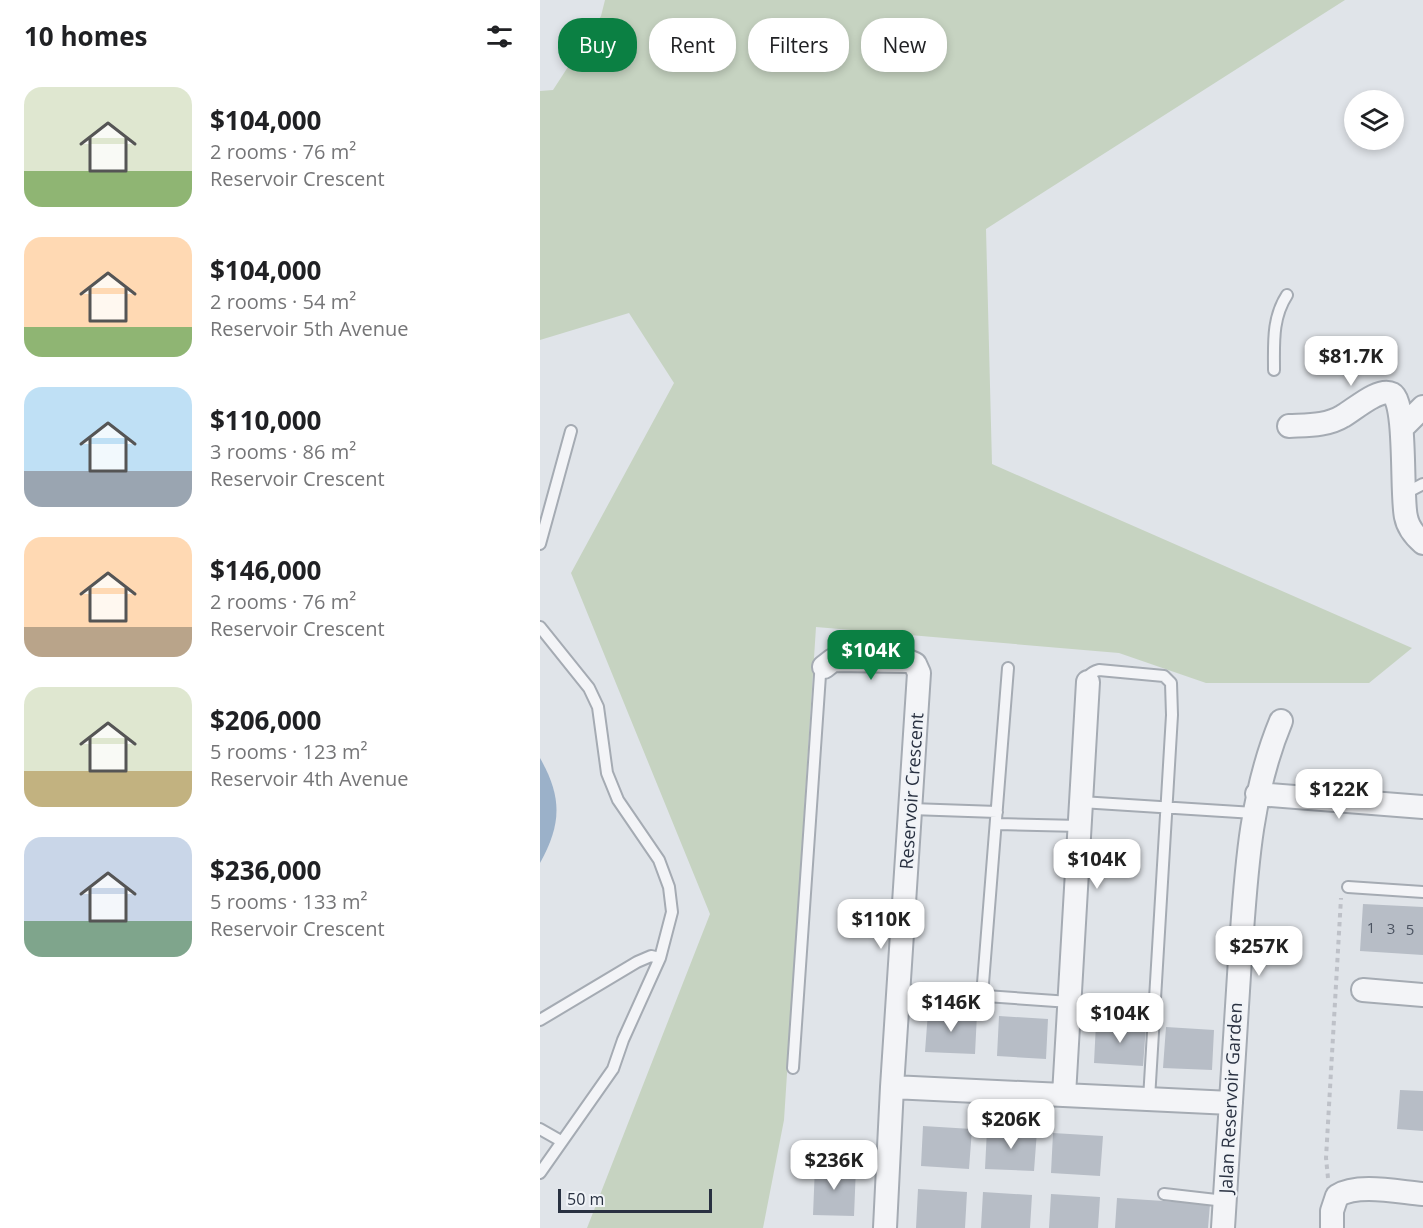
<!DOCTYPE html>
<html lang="en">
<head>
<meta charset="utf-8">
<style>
  :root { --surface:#fff; --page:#f6f6f6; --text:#202124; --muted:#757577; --accent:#0b8043 }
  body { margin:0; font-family:"Open Sans",sans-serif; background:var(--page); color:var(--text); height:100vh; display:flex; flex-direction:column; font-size:22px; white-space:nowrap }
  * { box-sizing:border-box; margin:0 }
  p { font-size:20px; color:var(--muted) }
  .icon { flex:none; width:33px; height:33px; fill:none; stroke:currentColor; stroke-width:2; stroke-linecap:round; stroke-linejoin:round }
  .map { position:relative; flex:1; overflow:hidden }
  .details { display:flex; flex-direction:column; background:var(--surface); width:540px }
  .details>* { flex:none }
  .banner { position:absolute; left:18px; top:18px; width:570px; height:54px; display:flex; gap:12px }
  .tools { position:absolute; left:804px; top:90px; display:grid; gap:12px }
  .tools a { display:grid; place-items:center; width:60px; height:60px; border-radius:50%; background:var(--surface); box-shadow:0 3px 9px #0003; font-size:30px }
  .scale { position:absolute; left:18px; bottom:15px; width:154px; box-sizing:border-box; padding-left:6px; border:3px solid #293141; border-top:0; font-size:16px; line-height:21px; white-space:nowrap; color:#293141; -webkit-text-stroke:4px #f0f3f7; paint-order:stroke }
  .price { position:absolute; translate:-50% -51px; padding:0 14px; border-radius:12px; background:#fff; color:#222; font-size:20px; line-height:39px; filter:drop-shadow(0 2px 3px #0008) }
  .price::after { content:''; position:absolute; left:50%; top:36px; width:18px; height:14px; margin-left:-9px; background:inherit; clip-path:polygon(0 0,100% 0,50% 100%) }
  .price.active { background:var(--accent); color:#fff }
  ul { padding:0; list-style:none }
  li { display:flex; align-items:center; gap:18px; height:150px; padding:0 24px }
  li span { display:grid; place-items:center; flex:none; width:168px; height:120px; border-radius:18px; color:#555 }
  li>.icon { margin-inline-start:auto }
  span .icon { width:72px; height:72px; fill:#fffc; stroke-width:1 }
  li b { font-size:26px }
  h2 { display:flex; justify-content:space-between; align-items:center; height:72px; padding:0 24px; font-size:26px }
  .chip { padding:0 21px; border-radius:24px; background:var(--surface); box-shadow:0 3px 9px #0003; font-size:21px; line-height:54px }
  .chip.active { background:var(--accent); color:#fff }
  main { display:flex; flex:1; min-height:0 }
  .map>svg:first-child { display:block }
</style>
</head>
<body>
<main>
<section class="details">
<h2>10 homes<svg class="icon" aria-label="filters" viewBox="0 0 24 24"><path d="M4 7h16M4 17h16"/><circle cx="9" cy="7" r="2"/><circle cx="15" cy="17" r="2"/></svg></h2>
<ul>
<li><span style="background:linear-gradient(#dfe7d0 70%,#8fb573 0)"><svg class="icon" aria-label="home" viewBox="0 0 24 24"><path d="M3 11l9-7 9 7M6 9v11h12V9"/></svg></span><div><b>$104,000</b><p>2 rooms · 76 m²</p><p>Reservoir Crescent</p></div></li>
<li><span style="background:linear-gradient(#ffd9b3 75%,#8fb573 0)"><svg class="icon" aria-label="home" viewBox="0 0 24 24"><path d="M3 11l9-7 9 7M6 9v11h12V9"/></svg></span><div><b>$104,000</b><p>2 rooms · 54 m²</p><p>Reservoir 5th Avenue</p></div></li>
<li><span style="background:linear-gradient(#bfe0f5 70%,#9aa5b1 0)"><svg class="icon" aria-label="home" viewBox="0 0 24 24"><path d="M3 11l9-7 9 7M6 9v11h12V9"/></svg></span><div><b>$110,000</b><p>3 rooms · 86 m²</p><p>Reservoir Crescent</p></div></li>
<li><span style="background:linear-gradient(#ffd9b3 75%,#b9a48a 0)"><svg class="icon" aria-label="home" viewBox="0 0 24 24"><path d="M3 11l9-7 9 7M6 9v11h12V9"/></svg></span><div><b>$146,000</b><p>2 rooms · 76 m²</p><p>Reservoir Crescent</p></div></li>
<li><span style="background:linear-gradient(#dfe7d0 70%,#c2b280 0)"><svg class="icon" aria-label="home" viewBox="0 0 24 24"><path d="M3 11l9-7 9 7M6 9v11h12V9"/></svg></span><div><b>$206,000</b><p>5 rooms · 123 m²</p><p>Reservoir 4th Avenue</p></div></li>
<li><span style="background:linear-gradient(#c9d6e8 70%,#7fa58c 0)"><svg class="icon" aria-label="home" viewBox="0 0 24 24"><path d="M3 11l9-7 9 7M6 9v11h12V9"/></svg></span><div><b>$236,000</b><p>5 rooms · 133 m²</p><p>Reservoir Crescent</p></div></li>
</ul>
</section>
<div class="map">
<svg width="883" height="1228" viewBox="0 0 883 1228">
  <rect width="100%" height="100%" fill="#e0e4e9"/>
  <!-- green -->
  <path fill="#c6d3c1" d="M65 0H805L446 229 452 464 872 648 829 683H666L579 653 276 627 244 1120 223 1228H47L170 914 31 573 134 383 89 313 0 340V91L13 90 61 16Z"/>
  <!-- water -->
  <path fill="#9bb1c9" d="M0 758C22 797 22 823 0 863Z"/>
  <!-- building -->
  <path fill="#b7bdc6" d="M823 904 883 907V955L820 951Z
    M388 1012 437 1014 435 1054 385 1052Z
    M459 1016 508 1019 506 1059 457 1056Z
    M556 1023 606 1026 603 1066 554 1063Z
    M626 1027 674 1030 672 1070 623 1068Z
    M860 1090 883 1091V1131L857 1129Z
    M383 1126 432 1129 429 1169 381 1166Z
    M447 1129 497 1131 494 1171 445 1169Z
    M513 1133 563 1136 560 1176 511 1173Z
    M275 1166 316 1167 314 1216 273 1215Z
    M378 1189 427 1192 425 1228H376Z
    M443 1192 492 1195 490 1228H441Z
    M511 1194 560 1197 558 1228H509Z
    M577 1198 670 1204 668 1228H575Z"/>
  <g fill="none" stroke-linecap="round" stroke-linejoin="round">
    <defs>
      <path id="service" d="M734 370C734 343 732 318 747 295
        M864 494 883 484
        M0 544 31 431
        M0 627 49 688 58 707 67 773 78 800 119 860 129 887 132 912 120 958 83 1040 73 1069 0 1173
        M547 682C547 675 552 672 559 670L624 676 631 683 632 715 609 1099
        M541 802 714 813
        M371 809 457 812
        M457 824 540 826
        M808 887 883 892
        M359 990 530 1002
        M442 996 468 668
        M0 1020 97 962 111 956 120 958
        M253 1068 280 675 284 667
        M0 1129 21 1141
        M624 1194 685 1201"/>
      <path id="minor" d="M749 426C767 425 787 426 803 416 814 410 839 387 852 394 867 402 861 497 866 517 868 528 875 536 883 543
        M862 428 883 407
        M284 667 293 660 368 661 375 664 379 673 352 1087 345 1228
        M717 794 883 807
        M823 990 883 995
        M352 1087 691 1103
        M524 1095 548 682
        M683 1228C689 1138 694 1048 700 959 706 877 709 798 741 721
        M792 1228V1211L797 1196C818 1183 858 1192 883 1194"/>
    </defs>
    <!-- service casing -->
    <use href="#service" stroke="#a5abb3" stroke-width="14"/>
    <!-- minor casing -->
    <use href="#minor" stroke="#a5abb3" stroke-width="26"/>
    <!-- path -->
    <path stroke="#bec1c8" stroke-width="4" stroke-dasharray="4.5 4.5" stroke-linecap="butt" d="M788 1178 786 1158 801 898"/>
    <!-- service -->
    <use href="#service" stroke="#f3f4f7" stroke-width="10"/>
    <!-- minor -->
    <use href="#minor" stroke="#f3f4f7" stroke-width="22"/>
  </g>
  <g text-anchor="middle" stroke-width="4.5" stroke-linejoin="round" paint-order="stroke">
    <!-- number labels -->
    <g font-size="15" fill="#4c5462">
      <text x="831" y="933">1</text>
      <text x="851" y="934">3</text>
      <text x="870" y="935">5</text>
    </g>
    <!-- street labels -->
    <g font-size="18" fill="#293141" stroke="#f0f3f7">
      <text transform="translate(372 791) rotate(-86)" y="6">Reservoir Crescent</text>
      <text transform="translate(691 1098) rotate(-87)" y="6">Jalan Reservoir Garden</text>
    </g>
  </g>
</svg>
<div class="tools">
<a><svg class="icon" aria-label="layers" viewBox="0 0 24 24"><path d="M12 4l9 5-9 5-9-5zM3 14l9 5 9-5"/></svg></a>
</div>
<div class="scale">50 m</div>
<b class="price" style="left:811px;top:387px">$81.7K</b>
<b class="price active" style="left:331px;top:681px">$104K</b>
<b class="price" style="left:799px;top:820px">$122K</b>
<b class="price" style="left:557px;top:890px">$104K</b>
<b class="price" style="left:341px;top:950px">$110K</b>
<b class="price" style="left:719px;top:977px">$257K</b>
<b class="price" style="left:411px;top:1033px">$146K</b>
<b class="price" style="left:580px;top:1044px">$104K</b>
<b class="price" style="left:471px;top:1150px">$206K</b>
<b class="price" style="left:294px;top:1191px">$236K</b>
<div class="banner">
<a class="chip active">Buy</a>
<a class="chip">Rent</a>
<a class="chip">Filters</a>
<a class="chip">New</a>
</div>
</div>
</main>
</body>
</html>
